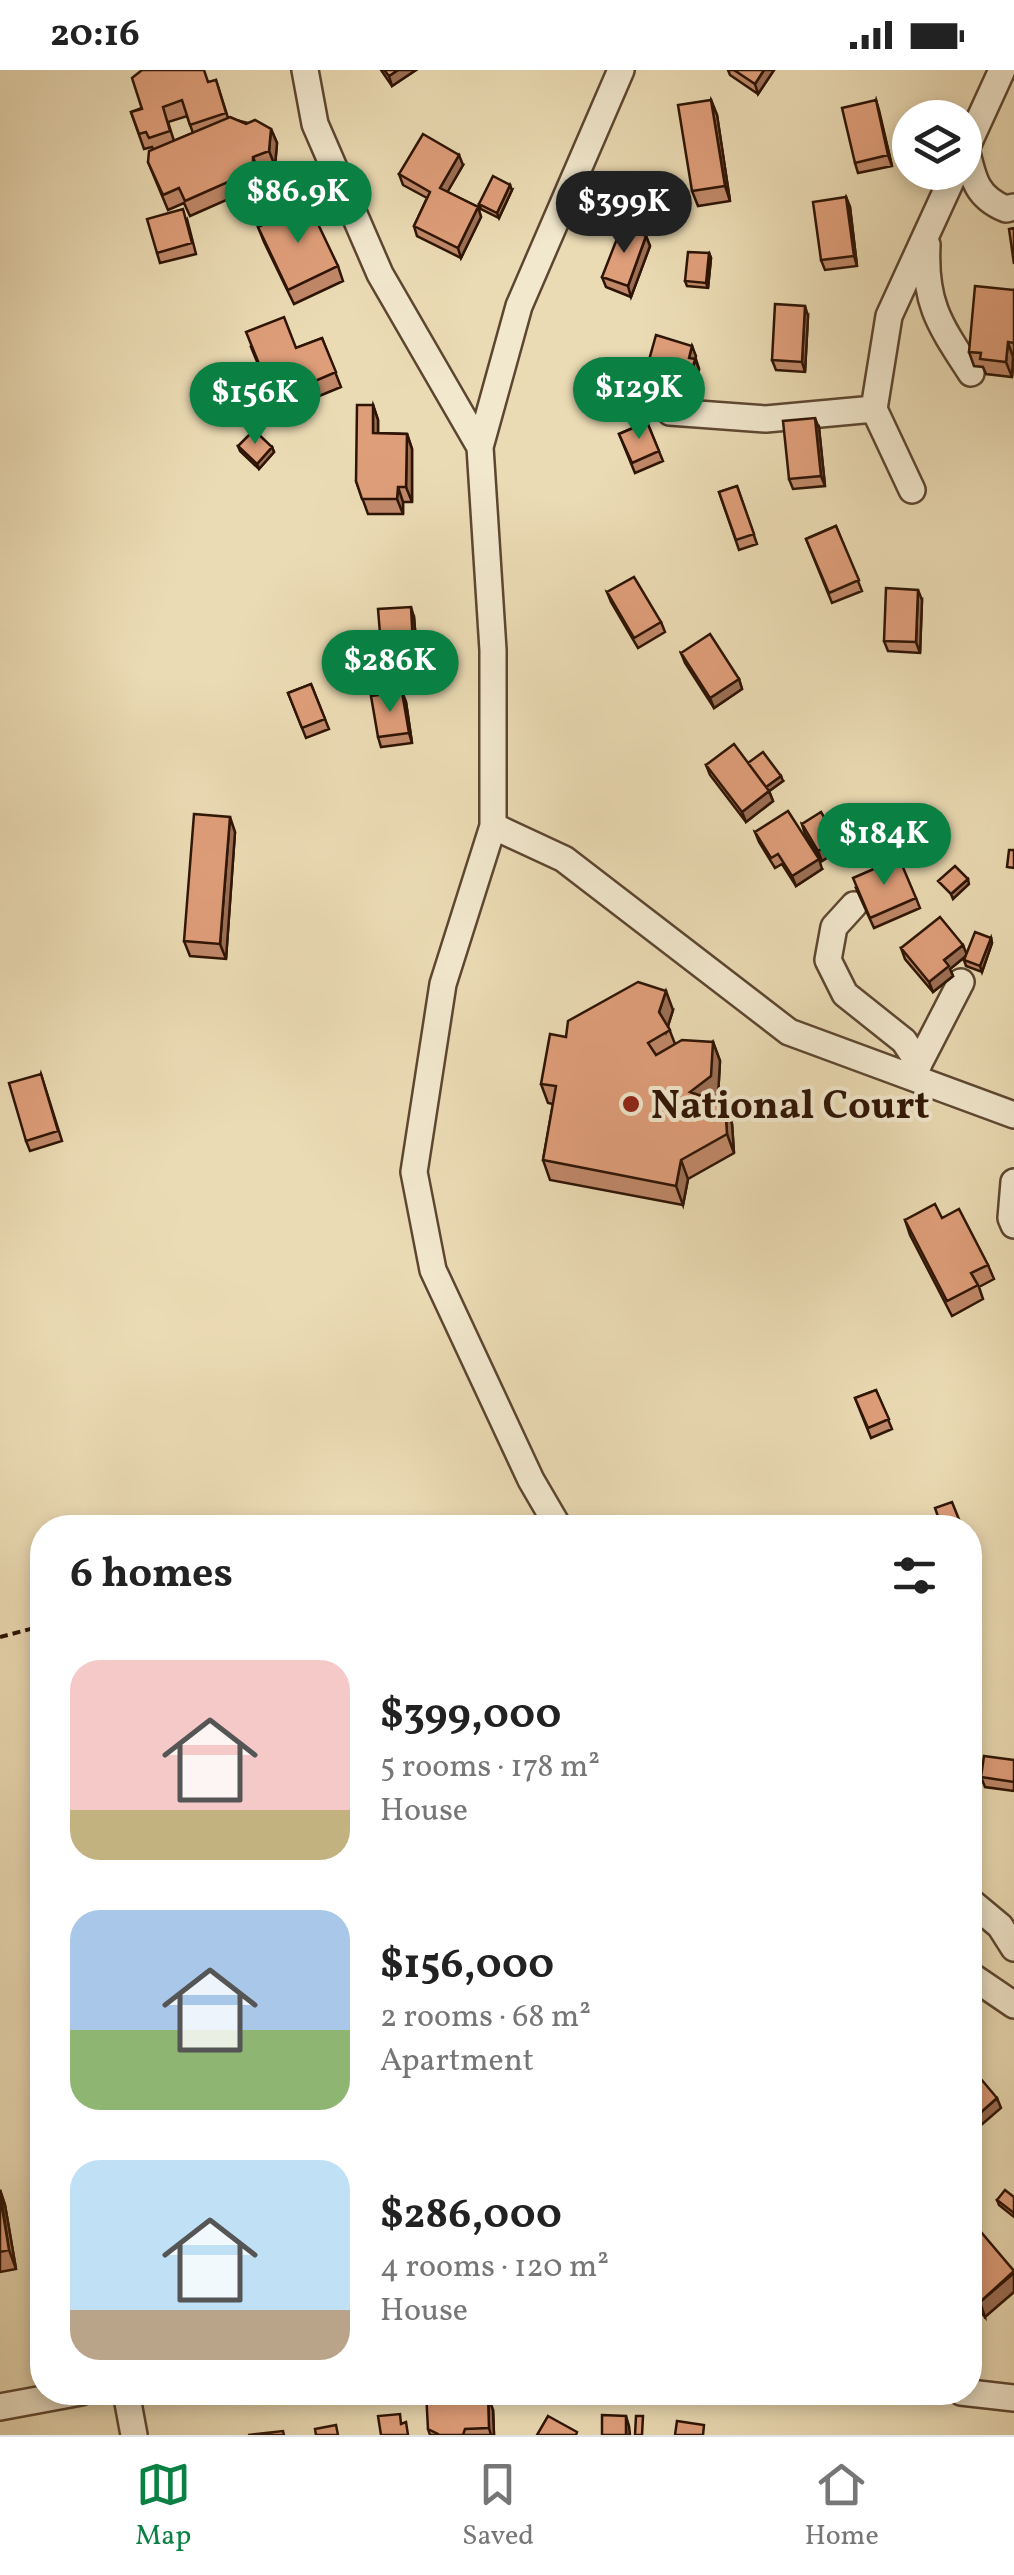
<!DOCTYPE html>
<html lang="en">
<head>
<meta charset="utf-8">
<style>
  :root { --surface:#fff; --page:#f6f6f6; --text:#222; --muted:#767676; --line:#e0e0e0; --accent:#0b8043 }
  body { margin:0; font-family:Vollkorn,serif; background:var(--page); color:var(--text); height:100vh; display:flex; flex-direction:column; font-size:38px; white-space:nowrap }
  * { box-sizing:border-box; margin:0 }
  p { font-size:32px; color:var(--muted) }
  .icon { flex:none; width:55px; height:55px; fill:none; stroke:currentColor; stroke-width:2; stroke-linecap:round; stroke-linejoin:round }
  .map { position:relative; flex:1; overflow:hidden }
  .side { position:absolute; left:30px; top:1445px; width:952px; height:890px; display:flex; flex-direction:column; background:var(--surface); border-radius:40px; box-shadow:0 5px 15px #0003 }
  .side>* { flex:none }
  .tools { position:absolute; left:892px; top:30px; display:grid; gap:20px }
  .tools a { display:grid; place-items:center; width:90px; height:90px; border-radius:50%; background:var(--surface); box-shadow:0 5px 15px #0003; font-size:50px }
  .price { position:absolute; translate:-50% -85px; padding:0 22px; border-radius:35px; background:var(--accent); color:#fff; font-size:32px; line-height:65px; filter:drop-shadow(0 2px 5px #0008) }
  .price::after { content:''; position:absolute; left:50%; top:60px; width:30px; height:22px; margin-left:-15px; background:inherit; clip-path:polygon(0 0,100% 0,50% 100%) }
  .price.active { background:#222; color:#fff }
  ul { padding:0; list-style:none }
  li { display:flex; align-items:center; gap:30px; height:250px; padding:0 40px }
  li span { display:grid; place-items:center; flex:none; width:280px; height:200px; border-radius:30px; color:#555 }
  li>.icon { margin-inline-start:auto }
  span .icon { width:120px; height:120px; fill:#fffc; stroke-width:1 }
  li b { font-size:42px }
  h2 { display:flex; justify-content:space-between; align-items:center; height:120px; padding:0 40px; font-size:42px }
  .status { display:flex; justify-content:space-between; align-items:center; height:70px; padding:0 50px; background:var(--surface); direction:ltr }
  .status svg { height:28px; fill:currentColor }
  .tabs { display:flex; justify-content:space-around; align-items:center; height:140px; border-top:2px solid var(--line); background:var(--surface); font-size:28px; color:var(--muted) }
  .tabs a { display:grid; justify-items:center; gap:5px }
  .tabs .active { color:var(--accent) }
  .map>svg:first-child { display:block }
</style>
</head>
<body>
<div class="status"><b>20:16</b><svg viewBox="0 0 49 12"><path d="M0 12V9h3v3zM5 12V6h3v6zM10 12V3h3v9zM15 12V0h3v12zM26 1h20v11H26zM47 4h2v5h-2z"/></svg></div>
<div class="map">
<svg width="1014" height="2365" viewBox="0 0 1014 2365">
  <rect width="100%" height="100%" fill="#ebdbb4"/>
  <filter id="stains"><feTurbulence type="fractalNoise" baseFrequency=".002" numOctaves="4"/><feColorMatrix values="0 0 0 0 .2 0 0 0 0 .09 0 0 0 0 .02 0 0 0 .5 -.17"/></filter>
  <radialGradient id="worn" r=".72"><stop offset=".6" stop-color="#630" stop-opacity="0"/><stop offset="1" stop-color="#630" stop-opacity=".3"/></radialGradient>
  <g fill="none" stroke-linecap="round" stroke-linejoin="round">
    <defs>
      <path id="minor" d="M305 0 315 54 380 204 480 377
        M966 78C973 108 976 127 1006 139L1014 137
        M965 81 1002 0
        M927 175C924 234 940 255 971 303
        M670 342 766 349 874 339
        M912 420 874 339 889 246 955 102
        M493 756 564 789 789 962 1014 1045
        M854 835 834 857 828 890 845 924 904 971 919 994
        M914 1003 961 912
        M1014 1112 1011 1148 1014 1155
        M559 1458 531 1410 433 1200 414 1102 443 914 493 756V580L480 377 519 236 621 0
        M970 1831 1000 1856 1014 1878
        M970 1905 1014 1935
        M126 2322 134 2365
        M961 2322 1014 2328
        M0 2337 81 2322"/>
    </defs>
    <!-- minor casing -->
    <use href="#minor" stroke="#5d4631" stroke-width="30"/>
    <!-- path -->
    <path stroke="#2e1405" stroke-width="4" stroke-dasharray="8 5" stroke-linecap="butt" d="M0 1567 42 1556"/>
    <!-- minor -->
    <use href="#minor" stroke="#f2e8ce" stroke-width="25"/>
  </g>
  <!-- wall -->
  <path fill="#c08869" stroke="#2e1405" stroke-width="2.5" fill-rule="evenodd" d="M381 0H416L392 16Z
    M728 0H774L758 24 730 5Z
    M216 10 228 48 271 59 277 73 275 96 259 102 258 116 190 146 184 133 168 140 148 92 153 79 152 77 144 79 131 42ZM187 46 193 63 174 71 168 52Z
    M711 30 717 45 730 131 698 136 692 121Z
    M876 30 892 96 858 103 855 93Z
    M463 95 447 122 478 137 481 147 461 188 417 166 414 156 427 128 403 115 399 104Z
    M284 112 295 140 338 196 343 211 294 234 264 172 258 157 273 150 261 121Z
    M512 120 499 148 481 139 479 134Z
    M846 127 850 137 857 196 825 200 821 190Z
    M187 149 196 184 160 193 157 183Z
    M646 166 650 176 631 227 606 217 602 207Z
    M709 183 711 188 708 218 687 216 685 211Z
    M1014 220V287L1012 307 986 304 983 297 974 296 969 282Z
    M808 246 805 302 776 300 772 290Z
    M322 268 341 317 283 341 274 333 251 277 296 278Z
    M692 276 699 299 692 321 685 319 682 328 647 318 644 308Z
    M373 335 378 350V363L407 364 412 379V432H403V444H368L356 411Z
    M647 352 663 391 635 403 619 364Z
    M819 358 825 416 793 419 789 409Z
    M238 376 272 377 274 382 259 399 240 381Z
    M737 416 757 474 739 480 719 422Z
    M836 456 862 521 832 533 806 469Z
    M607 522 661 552 665 562 638 578 611 532Z
    M922 530 920 583 888 581 884 571Z
    M414 547 417 584 384 586 381 576Z
    M681 583 739 609 742 619 714 638 685 593Z
    M311 614 329 659 306 668 288 623Z
    M402 622 406 632 412 673 381 677 378 667Z
    M748 693 783 711 769 721 773 731 746 752 710 705 706 695Z
    M802 754 841 779 822 791 805 764Z
    M235 762 226 889 190 886 184 871Z
    M755 762 822 799 796 816 782 794 775 798 759 772Z
    M856 818 916 828 920 838 874 858Z
    M991 868 992 873 982 902 966 896 964 890 966 886 950 899 953 906 933 922 905 889 901 878 966 884Z
    M673 940 668 956 675 974 713 972 720 991 718 1026 712 1030 725 1034 732 1054 734 1083 688 1109 683 1135 550 1110 543 1090 553 1034 548 1033 541 1014 566 967Z
    M41 1004 62 1071 30 1081 26 1071Z
    M942 1148 988 1195 994 1209 979 1217 983 1229 952 1246 910 1165 905 1150Z
    M876 1320 892 1359 871 1368 855 1328Z
    M1014 1690V1721L985 1717 981 1707Z
    M0 2120 5 2135 16 2199 0 2202Z
    M1014 2127V2147L999 2135 997 2130Z
    M970 2149 985 2247 970 2229Z
    M461 2322 462 2325 493 2340 494 2365H430L428 2359Z"/>
  <!-- shaded-wall -->
  <path fill="#9c6f55" stroke="#2e1405" stroke-width="2.5" d="M398 0H416L392 16 389 6Z
    M764 0H774L758 24 755 14Z
    M711 30 717 45 730 131 725 116Z
    M876 30 879 40 892 96 888 85Z
    M271 59 277 73 275 96 269 81Z
    M459 85 463 95 444 128 440 118Z
    M253 87 259 102 258 116 253 101Z
    M510 115 512 120 499 148 497 143Z
    M846 127 850 137 857 196 854 186Z
    M478 137 481 147 461 188 458 178Z
    M646 166 650 176 631 227 628 216Z
    M709 183 711 188 708 218 706 213Z
    M805 236 808 246 805 302 802 292Z
    M1008 272 1013 287 1012 307 1006 292Z
    M692 276 696 286 693 298 689 288Z
    M695 289 699 299 692 321 689 311Z
    M682 309 685 319 682 328 679 318Z
    M373 335 378 350V378L373 363Z
    M815 348 819 358 825 416 821 406Z
    M407 364 412 379V432L406 417Z
    M272 377 274 382 259 399 257 394Z
    M398 417 403 432V444L397 429Z
    M918 520 922 530 920 583 916 572Z
    M411 537 414 547 417 584 413 574Z
    M739 609 742 619 714 638 710 628Z
    M402 622 406 632 412 673 409 663Z
    M781 706 783 711 768 722 766 717Z
    M769 721 773 731 746 752 742 742Z
    M230 747 235 762 226 889 220 874Z
    M837 769 841 779 822 791 818 781Z
    M819 789 822 799 796 816 792 806Z
    M968 809 969 814 953 829 951 824Z
    M991 868 992 873 982 902 980 896Z
    M963 875 967 885 950 899 953 906 933 922 929 912 944 890Z
    M666 921 673 940 666 962 659 942Z
    M713 972 720 991 718 1026 697 1042 690 1022Z
    M725 1034 732 1054 734 1083 727 1064Z
    M681 1090 688 1109 683 1135 676 1116Z
    M997 2028 1001 2038 973 2062 970 2052Z
    M0 2120 5 2135 16 2199 9 2180Z
    M1014 2203V2222L985 2247 980 2232Z
    M488 2325 493 2340 494 2365H491L489 2358Z
    M626 2346 629 2356 630 2365H626Z"/>
  <!-- building -->
  <path fill="#df9e7a" stroke="#2e1405" stroke-width="2.5" d="M142 0H204L208 12 216 10 226 43 190 55 182 30 163 37 170 61 149 68 146 62 139 64 131 42 142 39 132 8Z
    M384 0H398L389 6Z
    M734 0H764L755 14Z
    M711 30 725 116 692 121 678 35Z
    M876 30 888 85 855 93 842 38Z
    M230 47 246 54 255 50 271 59 269 81 253 87V101L185 131 179 118 163 125 148 92 149 81Z
    M423 64 459 85 440 118 478 137 458 178 414 156 430 122 399 104Z
    M493 106 510 115 497 143 479 134Z
    M284 112 293 136 271 145 261 121Z
    M846 127 854 186 821 190 813 132Z
    M308 133 338 196 288 220 258 157Z
    M183 139 192 173 157 183 147 149Z
    M622 156 646 166 628 216 602 207Z
    M1014 158V194L1009 159Z
    M688 182 709 183 706 213 685 211Z
    M975 216 1014 220V273L1008 272 1006 292 980 289 981 283 969 282Z
    M775 234 805 236 802 292 772 290Z
    M284 247 296 278 322 268 336 302 278 327 269 318 246 262Z
    M656 265 692 276 689 288 695 289 689 311 682 309 679 318 644 308Z
    M357 335H373V363L407 364 406 417H398L397 429H362L356 411Z
    M815 348 821 406 789 409 783 351Z
    M647 352 659 381 632 393 619 364Z
    M254 360 272 377 257 394 238 376Z
    M737 416 754 464 736 470 719 422Z
    M836 456 859 510 829 523 806 469Z
    M634 507 661 552 634 568 607 522Z
    M886 518 918 520 916 572 884 571Z
    M411 537 413 574 381 576 378 539Z
    M710 564 739 609 710 628 681 583Z
    M311 614 325 649 302 658 288 623Z
    M402 622 409 663 378 667 371 626Z
    M734 674 769 721 742 742 706 695Z
    M763 682 781 706 766 717 748 693Z
    M788 741 819 789 792 806 778 784 771 788 755 762Z
    M821 742 837 769 818 781 802 754Z
    M194 744 230 747 220 874 184 871Z
    M1009 780H1014V798L1007 797Z
    M899 788 916 828 870 848 853 808Z
    M955 796 968 809 951 824 938 811Z
    M940 847 963 875 944 890 949 896 929 912 901 878Z
    M975 862 991 868 980 896 964 890Z
    M638 912 666 921 659 942 670 960 648 973 656 985 682 970 713 972 711 1006 690 1022 725 1034 727 1064 681 1090 676 1116 543 1090 556 1016 541 1014 550 964 566 967 568 951Z
    M41 1004 58 1061 26 1071 9 1013Z
    M935 1134 942 1148 959 1139 988 1195 971 1203 978 1215 947 1231 905 1150Z
    M876 1320 889 1349 868 1358 855 1328Z
    M952 1432 960 1452 942 1458 935 1438Z
    M984 1686 1014 1690V1712L981 1707Z
    M970 1996 997 2028 970 2052Z
    M42 2052V2098L35 2053Z
    M1005 2120 1014 2127V2143L997 2130Z
    M0 2125 9 2180 0 2182Z
    M970 2149 1014 2201 980 2232 970 2221Z
    M426 2322H459V2326L488 2325 489 2358 465 2359 463 2365H438V2364L428 2359Z
    M400 2344 401 2354 406 2352 408 2365H381L378 2346Z
    M602 2345 626 2346V2365H602Z
    M548 2346 577 2362 576 2365H537Z
    M636 2346H643L642 2365H635Z
    M677 2351 704 2355 703 2365H675Z
    M336 2355 338 2365H316L315 2359Z
    M283 2361 284 2365H248Z"/>
  <!-- markers -->
  <circle fill="#8f2418" stroke="#f2e8ce" stroke-width="4" cx="631" cy="1034" r="10"/>
  <g text-anchor="middle" stroke-width="8" stroke-linejoin="round" paint-order="stroke">
    <!-- poi labels -->
    <g font-size="40" font-weight="bold" fill="#2e1405" stroke="#f2e8ce" text-anchor="start">
      <text x="651" y="1048">National Court</text>
    </g>
  </g>
  <rect width="100%" height="100%" filter="url(#stains)"/>
  <rect width="100%" height="100%" fill="url(#worn)"/>
</svg>
<div class="tools">
<a><svg class="icon" aria-label="layers" viewBox="0 0 24 24"><path d="M12 4l9 5-9 5-9-5zM3 14l9 5 9-5"/></svg></a>
</div>
<b class="price" style="left:298px;top:176px">$86.9K</b>
<b class="price active" style="left:624px;top:186px">$399K</b>
<b class="price" style="left:639px;top:372px">$129K</b>
<b class="price" style="left:255px;top:377px">$156K</b>
<b class="price" style="left:390px;top:645px">$286K</b>
<b class="price" style="left:884px;top:818px">$184K</b>
<section class="side">
<h2>6 homes<svg class="icon" aria-label="filters" viewBox="0 0 24 24"><path d="M4 7h16M4 17h16"/><circle cx="9" cy="7" r="2"/><circle cx="15" cy="17" r="2"/></svg></h2>
<ul>
<li><span style="background:linear-gradient(#f6c9c9 75%,#c2b280 0)"><svg class="icon" aria-label="home" viewBox="0 0 24 24"><path d="M3 11l9-7 9 7M6 9v11h12V9"/></svg></span><div><b>$399,000</b><p>5 rooms · 178 m²</p><p>House</p></div></li>
<li><span style="background:linear-gradient(#a9c7e8 60%,#8fb573 0)"><svg class="icon" aria-label="home" viewBox="0 0 24 24"><path d="M3 11l9-7 9 7M6 9v11h12V9"/></svg></span><div><b>$156,000</b><p>2 rooms · 68 m²</p><p>Apartment</p></div></li>
<li><span style="background:linear-gradient(#bfe0f5 75%,#b9a48a 0)"><svg class="icon" aria-label="home" viewBox="0 0 24 24"><path d="M3 11l9-7 9 7M6 9v11h12V9"/></svg></span><div><b>$286,000</b><p>4 rooms · 120 m²</p><p>House</p></div></li>
</ul>
</section>
</div>
<nav class="tabs">
<a class="active"><svg class="icon" aria-label="map" viewBox="0 0 24 24"><path d="M3 6l6-2 6 2 6-2v14l-6 2-6-2-6 2zM9 4v14M15 6v14"/></svg>Map</a>
<a><svg class="icon" aria-label="saved" viewBox="0 0 24 24"><path d="M7 4h10v16l-5-4-5 4z"/></svg>Saved</a>
<a><svg class="icon" aria-label="home" viewBox="0 0 24 24"><path d="M3 11l9-7 9 7M6 9v11h12V9"/></svg>Home</a>
</nav>
</body>
</html>
